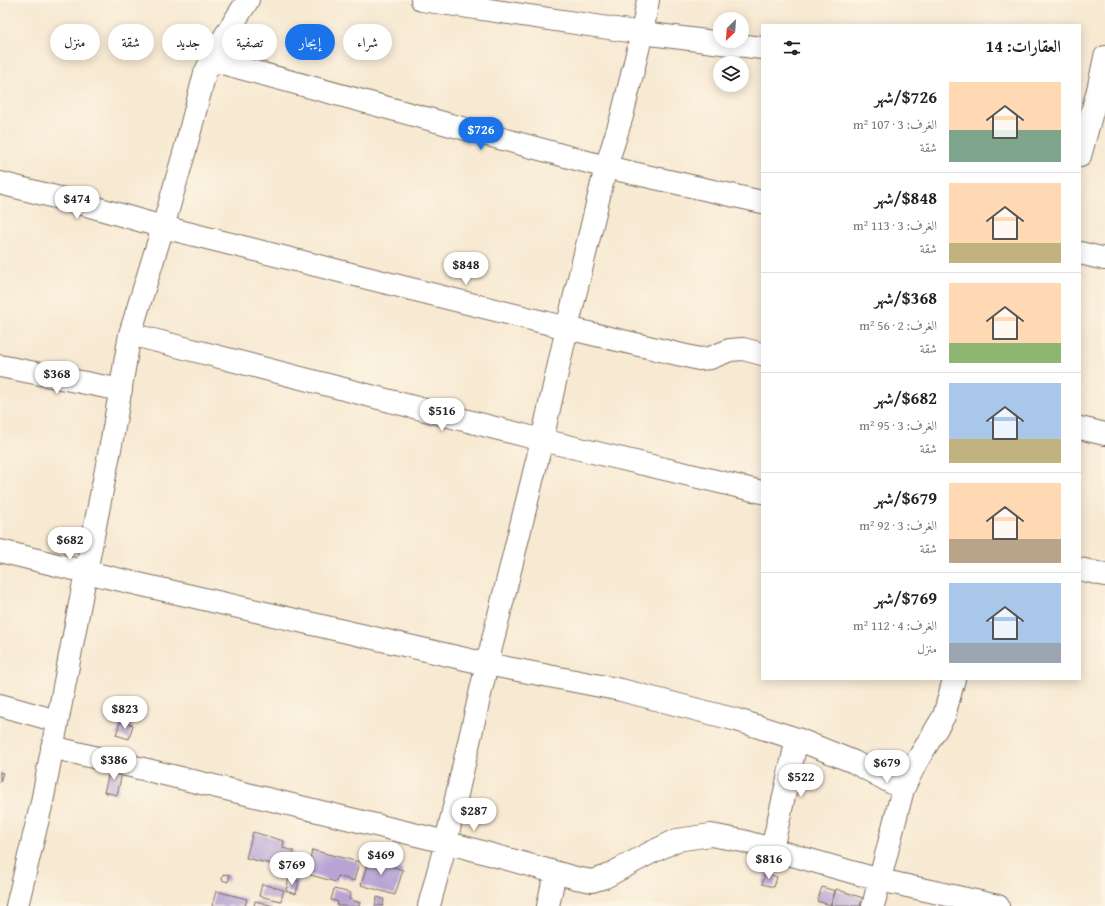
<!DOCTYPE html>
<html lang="ar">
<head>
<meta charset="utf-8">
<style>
  :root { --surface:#fff; --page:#f2f2f2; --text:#222; --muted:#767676; --line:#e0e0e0; --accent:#1a73e8 }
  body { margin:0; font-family:"Gentium Book Plus",Amiri,serif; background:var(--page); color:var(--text); direction:rtl; height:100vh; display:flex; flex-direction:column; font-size:15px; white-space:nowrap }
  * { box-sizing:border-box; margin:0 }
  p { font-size:13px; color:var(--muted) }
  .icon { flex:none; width:22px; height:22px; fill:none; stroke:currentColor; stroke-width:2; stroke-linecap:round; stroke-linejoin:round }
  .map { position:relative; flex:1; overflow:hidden; direction:ltr }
  .side { position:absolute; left:761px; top:24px; width:320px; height:656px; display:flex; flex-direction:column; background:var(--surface); border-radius:0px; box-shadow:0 2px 10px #0003; direction:rtl }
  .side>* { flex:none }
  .guide { position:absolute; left:12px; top:24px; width:380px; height:36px; direction:rtl; display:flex; gap:8px }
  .needle { width:26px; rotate:205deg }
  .controls { position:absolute; left:713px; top:12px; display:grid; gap:8px }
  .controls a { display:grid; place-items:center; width:36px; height:36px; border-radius:50%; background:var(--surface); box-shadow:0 2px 10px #0003; font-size:20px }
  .price { position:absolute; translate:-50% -34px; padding:0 9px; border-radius:14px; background:#fff; color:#222; font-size:13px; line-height:26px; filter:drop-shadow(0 1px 2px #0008) }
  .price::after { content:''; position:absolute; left:50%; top:24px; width:12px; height:9px; margin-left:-6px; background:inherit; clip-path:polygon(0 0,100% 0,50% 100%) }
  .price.active { background:var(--accent); color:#fff }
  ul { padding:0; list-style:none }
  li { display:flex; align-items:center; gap:12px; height:100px; padding:0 20px }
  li+li { border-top:1px solid var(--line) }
  li span { display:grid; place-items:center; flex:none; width:112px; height:80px; border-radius:0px; color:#555 }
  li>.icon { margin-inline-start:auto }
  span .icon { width:48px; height:48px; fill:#fffc; stroke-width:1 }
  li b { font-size:17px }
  h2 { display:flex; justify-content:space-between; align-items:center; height:48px; padding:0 20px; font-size:17px }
  .tag { padding:0 14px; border-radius:18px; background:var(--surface); box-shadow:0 2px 10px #0003; font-size:14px; line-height:36px }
  .tag.active { background:var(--accent); color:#fff }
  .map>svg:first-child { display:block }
</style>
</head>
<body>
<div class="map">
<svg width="1105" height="906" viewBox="0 0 1105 906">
  <rect width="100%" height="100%" fill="#fcf5e5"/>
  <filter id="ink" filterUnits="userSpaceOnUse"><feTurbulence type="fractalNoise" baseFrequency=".025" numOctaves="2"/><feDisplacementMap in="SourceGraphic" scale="8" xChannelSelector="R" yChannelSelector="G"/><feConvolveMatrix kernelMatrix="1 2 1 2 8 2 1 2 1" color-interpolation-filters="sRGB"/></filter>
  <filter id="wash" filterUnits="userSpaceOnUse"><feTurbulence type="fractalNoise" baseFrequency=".012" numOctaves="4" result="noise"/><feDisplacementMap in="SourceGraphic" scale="16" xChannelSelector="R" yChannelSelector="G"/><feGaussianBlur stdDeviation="0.9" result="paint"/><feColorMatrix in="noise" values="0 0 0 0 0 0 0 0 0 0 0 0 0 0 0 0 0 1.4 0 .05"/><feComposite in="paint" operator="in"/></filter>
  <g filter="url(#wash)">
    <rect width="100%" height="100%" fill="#f7e9d2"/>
    <g id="blocks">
      <!-- building -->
      <path fill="#b7a4d5" d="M120 722 133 725 129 739 116 735Z
        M111 766 123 769 117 795 104 792Z
        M0 772 3 773 0 782Z
        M253 832 284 841 283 848 294 851 287 876 277 874 279 866 246 858Z
        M312 850 359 862 354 881 338 876 336 882 307 874Z
        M370 854 386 859 384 864 403 870 395 895 361 885Z
        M765 873 777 877 774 887 762 884Z
        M223 874 230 875 228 882 222 880Z
        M289 878 299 881 296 894 286 891Z
        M262 884 284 890 281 901 259 896Z
        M822 887 835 891 830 905 817 901Z
        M334 889 351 893 349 899 360 903 359 906H337L338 902 331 900Z
        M836 889 863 898 860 906H831Z
        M216 891 247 899 245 906H212Z
        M377 897 384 899 383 906H375Z
        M255 901 274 906H254Z"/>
    </g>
  </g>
  <g filter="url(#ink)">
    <use href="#blocks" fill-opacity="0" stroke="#7d6d5d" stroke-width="1"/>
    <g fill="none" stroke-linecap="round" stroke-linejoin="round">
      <defs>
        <path id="street" d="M422 0 642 33 762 48
          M211 60 606 167 762 202
          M1080 156 1098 90 1105 57
          M0 183 79 203 163 227 567 328 699 359 710 358 730 350 743 349 762 354
          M1080 253 1105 259
          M130 334 542 440 762 492
          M0 366 121 390
          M1080 428 1105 434
          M0 551 86 572 487 664 621 690 737 720 797 739 854 762 903 789
          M1080 569 1105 575
          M0 705 57 721
          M52 747 446 842 576 878 592 881 605 877 650 853 677 840 711 835 743 841 880 880 998 906
          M772 849 797 739
          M17 906 42 802 86 572 112 439 130 334 163 227 185 150 205 73 218 47 248 0
          M429 906 446 842 487 664 542 440 567 328 606 167 622 116 642 33 648 0
          M548 906 555 873
          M873 906 903 789 917 761 944 716 954 679"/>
      </defs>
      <!-- street casing -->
      <use href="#street" stroke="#7d6d5d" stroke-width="24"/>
      <!-- street -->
      <use href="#street" stroke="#fff" stroke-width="22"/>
    </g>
  </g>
</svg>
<div class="controls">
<a><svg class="needle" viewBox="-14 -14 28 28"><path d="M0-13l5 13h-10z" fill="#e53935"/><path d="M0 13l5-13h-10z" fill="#767676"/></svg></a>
<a><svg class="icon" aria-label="layers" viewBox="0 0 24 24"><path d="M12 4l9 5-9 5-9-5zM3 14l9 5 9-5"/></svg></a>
</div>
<b class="price active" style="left:481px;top:151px">$726</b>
<b class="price" style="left:77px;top:220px">$474</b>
<b class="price" style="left:466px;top:286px">$848</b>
<b class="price" style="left:57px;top:395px">$368</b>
<b class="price" style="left:442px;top:432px">$516</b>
<b class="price" style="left:70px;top:561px">$682</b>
<b class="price" style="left:125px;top:730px">$823</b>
<b class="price" style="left:114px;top:781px">$386</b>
<b class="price" style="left:887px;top:784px">$679</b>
<b class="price" style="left:801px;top:798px">$522</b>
<b class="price" style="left:474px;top:832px">$287</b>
<b class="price" style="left:381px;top:876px">$469</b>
<b class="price" style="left:769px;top:880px">$816</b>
<b class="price" style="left:292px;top:886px">$769</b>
<div class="guide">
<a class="tag">شراء</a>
<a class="tag active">إيجار</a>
<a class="tag">تصفية</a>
<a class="tag">جديد</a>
<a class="tag">شقة</a>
<a class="tag">منزل</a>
</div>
<section class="side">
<h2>العقارات: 14<svg class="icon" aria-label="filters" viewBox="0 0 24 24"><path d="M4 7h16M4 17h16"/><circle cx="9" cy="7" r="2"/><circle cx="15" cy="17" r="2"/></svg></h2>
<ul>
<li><span style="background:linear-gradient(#ffd9b3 60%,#7fa58c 0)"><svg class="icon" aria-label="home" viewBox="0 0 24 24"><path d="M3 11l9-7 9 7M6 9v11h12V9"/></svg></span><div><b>$726/شهر</b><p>الغرف: 3 · 107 m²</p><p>شقة</p></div></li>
<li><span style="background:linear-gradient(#ffd9b3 75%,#c2b280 0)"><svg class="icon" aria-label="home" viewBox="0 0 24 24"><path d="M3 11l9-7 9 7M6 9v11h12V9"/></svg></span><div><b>$848/شهر</b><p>الغرف: 3 · 113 m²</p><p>شقة</p></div></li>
<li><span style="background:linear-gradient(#ffd9b3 75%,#8fb573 0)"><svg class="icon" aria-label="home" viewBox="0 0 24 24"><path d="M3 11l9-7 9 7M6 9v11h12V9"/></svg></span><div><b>$368/شهر</b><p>الغرف: 2 · 56 m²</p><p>شقة</p></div></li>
<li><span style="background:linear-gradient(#a9c7e8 70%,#c2b280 0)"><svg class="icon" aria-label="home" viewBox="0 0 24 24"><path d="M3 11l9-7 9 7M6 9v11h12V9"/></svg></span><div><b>$682/شهر</b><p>الغرف: 3 · 95 m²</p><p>شقة</p></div></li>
<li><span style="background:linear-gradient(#ffd9b3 70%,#b9a48a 0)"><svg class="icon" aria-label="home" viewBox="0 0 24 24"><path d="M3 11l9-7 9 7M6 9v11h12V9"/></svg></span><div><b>$679/شهر</b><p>الغرف: 3 · 92 m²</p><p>شقة</p></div></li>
<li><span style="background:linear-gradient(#a9c7e8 75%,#9aa5b1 0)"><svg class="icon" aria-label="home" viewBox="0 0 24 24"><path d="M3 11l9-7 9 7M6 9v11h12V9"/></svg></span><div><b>$769/شهر</b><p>الغرف: 4 · 112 m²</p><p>منزل</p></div></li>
</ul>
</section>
</div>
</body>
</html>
